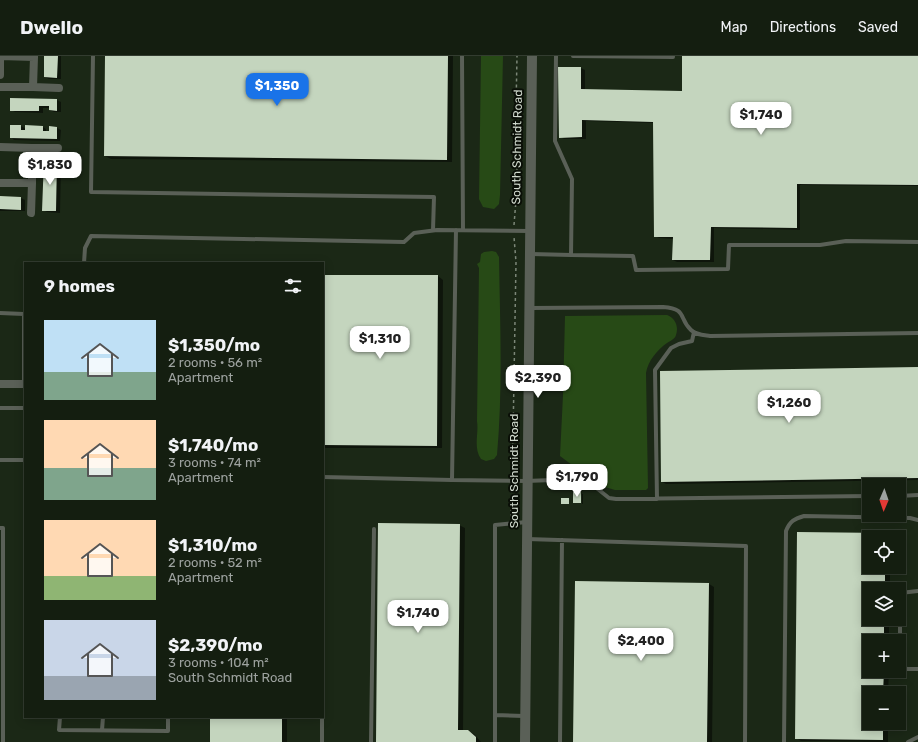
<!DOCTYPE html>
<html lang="en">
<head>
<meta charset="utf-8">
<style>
  :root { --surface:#141e10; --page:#1d2719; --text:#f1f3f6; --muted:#9da29f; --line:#333c30; --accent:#1a73e8 }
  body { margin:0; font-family:Rubik,sans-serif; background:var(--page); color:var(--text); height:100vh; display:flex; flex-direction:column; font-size:15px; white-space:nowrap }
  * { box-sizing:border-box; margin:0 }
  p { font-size:13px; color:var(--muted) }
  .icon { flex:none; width:22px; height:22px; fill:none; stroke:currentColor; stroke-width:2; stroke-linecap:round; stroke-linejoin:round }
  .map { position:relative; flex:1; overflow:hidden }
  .panel { position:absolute; left:24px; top:206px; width:300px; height:456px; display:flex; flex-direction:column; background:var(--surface); border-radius:0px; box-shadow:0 2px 10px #0003,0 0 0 1px var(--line) }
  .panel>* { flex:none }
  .needle { width:26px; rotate:182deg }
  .controls { position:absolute; left:862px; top:422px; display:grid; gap:8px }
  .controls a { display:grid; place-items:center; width:44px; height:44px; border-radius:0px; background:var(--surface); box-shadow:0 2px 10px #0003,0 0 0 1px var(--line); font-size:20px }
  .price { position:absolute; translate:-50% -34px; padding:0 9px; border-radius:8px; background:#fff; color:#222; font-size:13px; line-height:26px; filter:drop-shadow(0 1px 2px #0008) }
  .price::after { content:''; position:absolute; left:50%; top:24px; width:12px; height:9px; margin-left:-6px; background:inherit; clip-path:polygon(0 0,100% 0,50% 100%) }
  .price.on { background:var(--accent); color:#fff }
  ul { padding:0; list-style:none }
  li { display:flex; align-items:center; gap:12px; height:100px; padding:0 20px }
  li span { display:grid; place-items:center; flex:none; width:112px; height:80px; border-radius:0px; color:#555 }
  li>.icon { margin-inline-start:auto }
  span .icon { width:48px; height:48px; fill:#fffc; stroke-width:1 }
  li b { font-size:17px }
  h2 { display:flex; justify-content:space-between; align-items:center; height:48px; padding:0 20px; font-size:17px }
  header { display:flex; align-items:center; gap:24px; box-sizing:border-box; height:56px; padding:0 20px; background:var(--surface); border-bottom:1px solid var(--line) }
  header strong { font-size:19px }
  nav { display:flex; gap:22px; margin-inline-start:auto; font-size:14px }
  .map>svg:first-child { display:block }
</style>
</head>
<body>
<header>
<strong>Dwello</strong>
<nav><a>Map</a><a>Directions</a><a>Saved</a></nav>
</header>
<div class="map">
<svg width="918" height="686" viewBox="0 0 918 686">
  <rect width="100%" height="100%" fill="#1b2816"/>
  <!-- water -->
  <path fill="#274a16" d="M481 0H503L500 139 499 148 494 153 483 151 479 143Z
    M492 195 496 196 499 201C500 266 503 333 497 399L494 403 486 405 481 403C473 391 479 378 477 365L479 212 477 208 480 206 481 198 484 196Z
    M667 259C675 262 679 270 676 279 675 283 670 285 667 287 657 294 648 305 646 317L648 432 646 434H615L605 431 591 418 580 415 560 400 563 339 565 260Z"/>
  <!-- shadow -->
  <path fill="#0007" d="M45 0H61V23H49L45 21Z
    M106 0H453L452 106 111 103 105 100Z
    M683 0H918V130L800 129V174L714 172V206H677L673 204 674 183 659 182 655 180 654 67 586 65V83H564L560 81 581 12 585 14V34L683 36Z
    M57 44 61 46V56H54L50 54V52H43V57L15 56 11 54Z
    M21 70 26 73 43 71 46 73V76H50L57 72 61 74 60 85 14 84 11 81Z
    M44 104 57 105 61 107 60 157 47 156 43 154Z
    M0 141 21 142 25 144V155H0Z
    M323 220H438L443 224 442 392H323Z
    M918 312V424L666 428 662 426Z
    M582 438H583V448H582Z
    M459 469 465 472 463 675H468L474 678 481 686H377Z
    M798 477 885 478 889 481H869V511H890V533H869V563H889V585H869V615H889L888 637H869V667H888V686L801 685 796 682Z
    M709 528 714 531 712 686H574Z
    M211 661H287V686H211Z"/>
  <!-- building -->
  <path fill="#c4d5be" d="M44 0H58L57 22 44 21Z
    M105 0H448L447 104 104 100Z
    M682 0H918V129L797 128V172L711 171 710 204H672L673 181H654L653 66 582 64V81L559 82 558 11H581V33L682 35Z
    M10 42 57 43V55L49 54V50H39V55H10Z
    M10 69H21V74H25V69L43 70V75H49V70L57 71V83L10 82Z
    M44 103 57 104 56 155H42Z
    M0 140 21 141V154L0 153Z
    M323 219H438L437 390 323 389Z
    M918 311V422L661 426 660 315Z
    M573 436H581V447H573Z
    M561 442H569V448H561Z
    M378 467 460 468 458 674H468L476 681V686H376Z
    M797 476 885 477V481H869V511H885V533H869V563H884V585H869V615H884L883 637H869V667H883V684L795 683Z
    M575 525 709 527 707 686H573Z
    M210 661H282V686H210Z"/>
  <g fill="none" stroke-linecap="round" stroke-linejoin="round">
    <!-- path -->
    <path stroke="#7c8778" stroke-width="1.5" stroke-dasharray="3 3" stroke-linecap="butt" d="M514 169 518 119 515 102 517 0
      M511 419 513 381 516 206 514 181
      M511 461 512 431"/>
    <!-- service -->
    <path stroke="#5a6057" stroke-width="4" d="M93 0 91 136 434 141 433 174
      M462 0 463 174
      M556 0 555 85 572 123 571 199 633 200 636 214 728 213 729 189H820L846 185 918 186
      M573 0 673 1
      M456 174 452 424 526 425 579 423 589 426 609 442 616 443 869 440
      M531 198 571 199
      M84 207 85 192 91 180 404 186 414 177 437 174 529 175
      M531 252 663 251C688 253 678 262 691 274 696 279 703 279 710 280L918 277
      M0 257 24 258V328
      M0 352H25
      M0 404H25
      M323 421 452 424
      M899 440 918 439
      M657 443 655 314 671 292 679 288 692 285 694 276
      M0 472H3V686
      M527 483 746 490 745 686
      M323 494V589
      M918 535 900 537V609L907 613H918
      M495 659 524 660
      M60 661 59 674 168 675V661
      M102 674 103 661
      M322 686V661
      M371 686 374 473
      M495 686V469L527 466
      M560 686 562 484
      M784 686 786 475C790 465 794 463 804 460L910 462 918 464
      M908 686 918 681"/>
    <!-- minor -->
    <path stroke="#5a6057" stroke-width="8" d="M0 0 34 1 33 31H0
      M0 19V0
      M33 31 59 32
      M0 91 32 92V127H0
      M32 92H58
      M31 157 32 127
      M0 328H25"/>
    <!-- tertiary -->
    <path stroke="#5a6057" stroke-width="10" d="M525 686 532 0"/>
  </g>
  <g text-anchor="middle" stroke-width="4" stroke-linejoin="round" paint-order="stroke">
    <!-- street labels -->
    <g font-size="12" fill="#d2dbcf" stroke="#0a0f07">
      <text transform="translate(517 91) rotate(-89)" y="4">South Schmidt Road</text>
      <text transform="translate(514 415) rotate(-90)" y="4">South Schmidt Road</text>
    </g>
  </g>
</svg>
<div class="controls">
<a><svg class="needle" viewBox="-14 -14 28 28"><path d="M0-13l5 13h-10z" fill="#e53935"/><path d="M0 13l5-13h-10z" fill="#9da29f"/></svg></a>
<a><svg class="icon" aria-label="locate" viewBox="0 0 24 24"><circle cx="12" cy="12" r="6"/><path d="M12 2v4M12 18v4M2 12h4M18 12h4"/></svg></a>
<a><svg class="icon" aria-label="layers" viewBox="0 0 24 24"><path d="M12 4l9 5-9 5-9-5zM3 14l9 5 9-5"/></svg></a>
<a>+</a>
<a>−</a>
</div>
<b class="price on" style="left:277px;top:51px">$1,350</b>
<b class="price" style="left:761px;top:80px">$1,740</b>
<b class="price" style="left:50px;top:130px">$1,830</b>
<b class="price" style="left:380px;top:304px">$1,310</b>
<b class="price" style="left:538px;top:343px">$2,390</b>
<b class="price" style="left:789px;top:368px">$1,260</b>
<b class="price" style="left:577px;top:442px">$1,790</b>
<b class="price" style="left:418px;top:578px">$1,740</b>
<b class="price" style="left:641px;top:606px">$2,400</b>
<section class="panel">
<h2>9 homes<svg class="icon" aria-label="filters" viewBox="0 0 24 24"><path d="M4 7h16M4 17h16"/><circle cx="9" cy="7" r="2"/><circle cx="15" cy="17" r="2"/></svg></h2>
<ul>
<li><span style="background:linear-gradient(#bfe0f5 65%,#7fa58c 0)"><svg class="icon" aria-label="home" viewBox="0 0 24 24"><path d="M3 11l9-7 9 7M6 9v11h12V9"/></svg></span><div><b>$1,350/mo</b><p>2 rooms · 56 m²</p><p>Apartment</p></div></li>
<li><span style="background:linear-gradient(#ffd9b3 60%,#7fa58c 0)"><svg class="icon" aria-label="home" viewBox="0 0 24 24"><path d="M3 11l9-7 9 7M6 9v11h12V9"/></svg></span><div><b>$1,740/mo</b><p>3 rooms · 74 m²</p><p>Apartment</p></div></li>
<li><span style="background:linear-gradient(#ffd9b3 70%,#8fb573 0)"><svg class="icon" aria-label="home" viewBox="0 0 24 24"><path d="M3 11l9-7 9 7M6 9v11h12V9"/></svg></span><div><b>$1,310/mo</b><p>2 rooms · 52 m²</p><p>Apartment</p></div></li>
<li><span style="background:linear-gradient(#c9d6e8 70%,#9aa5b1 0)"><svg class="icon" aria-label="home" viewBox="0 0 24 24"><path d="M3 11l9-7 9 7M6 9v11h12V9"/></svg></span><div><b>$2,390/mo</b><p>3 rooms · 104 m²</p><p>South Schmidt Road</p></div></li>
</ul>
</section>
</div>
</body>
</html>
